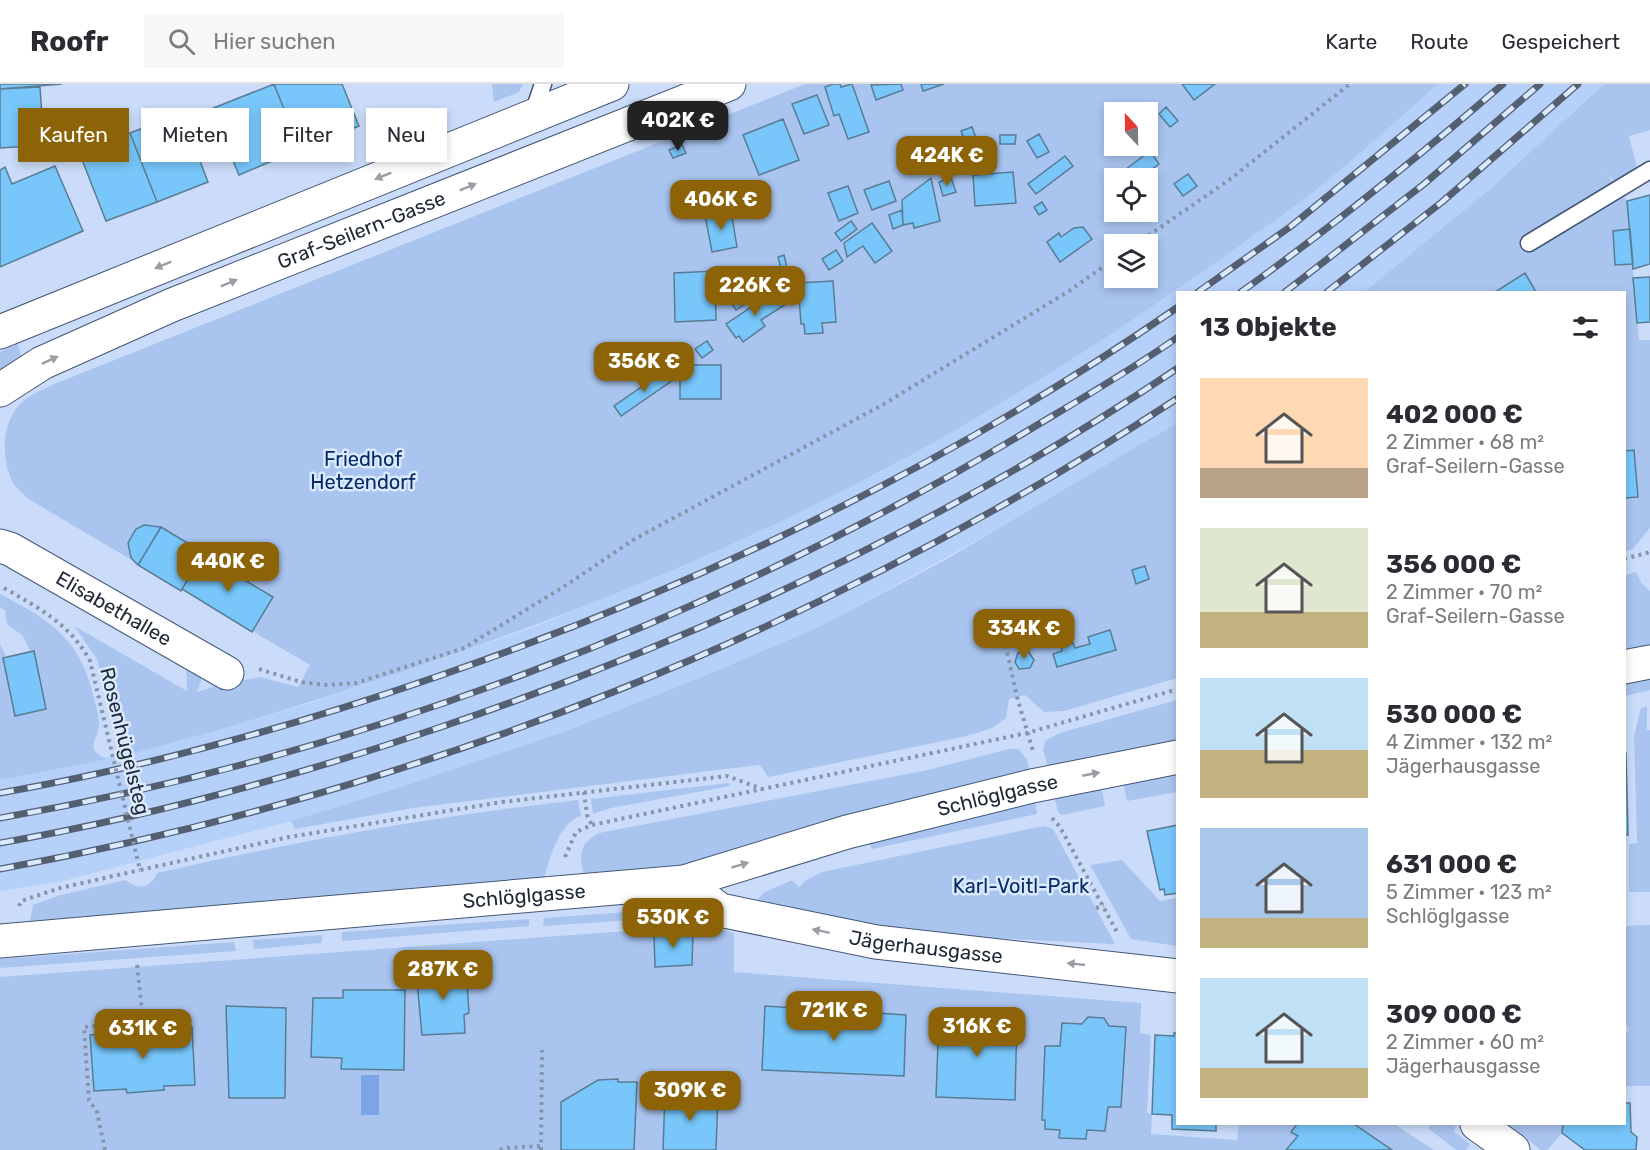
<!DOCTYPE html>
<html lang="de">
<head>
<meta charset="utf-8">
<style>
  :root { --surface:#fff; --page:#f7f7f7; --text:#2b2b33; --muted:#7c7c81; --line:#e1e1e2; --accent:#8c6306 }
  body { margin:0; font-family:Rubik,sans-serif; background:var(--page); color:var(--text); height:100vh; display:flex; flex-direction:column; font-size:22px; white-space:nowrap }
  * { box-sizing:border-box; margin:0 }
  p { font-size:20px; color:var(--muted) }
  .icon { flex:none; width:33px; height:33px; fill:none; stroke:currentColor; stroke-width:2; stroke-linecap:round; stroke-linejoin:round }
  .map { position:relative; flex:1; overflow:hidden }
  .details { position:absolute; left:1176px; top:207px; width:450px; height:834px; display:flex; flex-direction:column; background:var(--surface); border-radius:0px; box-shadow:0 3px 9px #0003 }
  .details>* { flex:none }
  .guide { position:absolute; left:18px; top:24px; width:570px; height:54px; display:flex; gap:12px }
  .needle { width:39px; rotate:338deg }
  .tools { position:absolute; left:1104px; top:18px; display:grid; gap:12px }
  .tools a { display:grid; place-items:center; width:54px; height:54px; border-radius:0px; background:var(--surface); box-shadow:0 3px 9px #0003; font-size:30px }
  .price { position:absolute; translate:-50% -51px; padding:0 14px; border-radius:12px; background:var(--accent); color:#fff; font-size:20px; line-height:39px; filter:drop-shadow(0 2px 3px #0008) }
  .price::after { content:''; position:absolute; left:50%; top:36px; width:18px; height:14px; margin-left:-9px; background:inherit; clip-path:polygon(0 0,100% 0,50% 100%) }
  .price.current { background:#222; color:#fff }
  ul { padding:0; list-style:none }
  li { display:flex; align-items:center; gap:18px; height:150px; padding:0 24px }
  li span { display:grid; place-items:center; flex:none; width:168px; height:120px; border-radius:0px; color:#555 }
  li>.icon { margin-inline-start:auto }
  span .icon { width:72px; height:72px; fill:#fffc; stroke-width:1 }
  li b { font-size:26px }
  h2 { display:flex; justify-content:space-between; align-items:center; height:72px; padding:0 24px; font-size:26px }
  .chip { padding:0 21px; border-radius:0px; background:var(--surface); box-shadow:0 3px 9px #0003; font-size:21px; line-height:54px }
  .chip.current { background:var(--accent); color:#fff }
  header { display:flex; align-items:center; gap:36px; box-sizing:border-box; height:84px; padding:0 30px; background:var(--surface); border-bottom:2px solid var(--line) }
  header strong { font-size:28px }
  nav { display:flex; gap:33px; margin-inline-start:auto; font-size:21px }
  .search { width:420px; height:54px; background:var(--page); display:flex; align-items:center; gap:15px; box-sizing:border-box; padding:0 21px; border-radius:0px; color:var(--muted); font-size:22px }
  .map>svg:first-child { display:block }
</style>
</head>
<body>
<header>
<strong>Roofr</strong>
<div class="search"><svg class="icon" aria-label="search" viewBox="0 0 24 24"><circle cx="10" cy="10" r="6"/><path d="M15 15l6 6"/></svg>Hier suchen</div>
<nav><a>Karte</a><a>Route</a><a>Gespeichert</a></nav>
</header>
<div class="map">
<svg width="1650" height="1066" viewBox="0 0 1650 1066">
  <rect width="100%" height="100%" fill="#cadcf9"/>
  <!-- built -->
  <path fill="#b5d0f9" d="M1438 0H1604L1489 106 1364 208H1178L1177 339 1054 414 819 543 692 597 563 648 401 703 291 737 59 798 0 807V696L177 658 310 619 534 543 744 455 880 388 1037 296 1178 206 1305 114Z"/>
  <!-- green -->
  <path fill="#a9c4ef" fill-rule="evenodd" d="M492 0H523L519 8 494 18Z
    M805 0H1438C1393 39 1349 81 1301 117 1169 215 1024 311 879 388 730 467 575 529 416 583 319 616 221 647 122 672L128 658 126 650 114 641 97 575 74 542 187 607 186 586 202 594 197 608 219 601 260 593 298 603 310 581 30 416C24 410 17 405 13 399 0 373 1 333 26 315 34 309 43 306 52 301ZM1114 28H1148V62H1114ZM1114 94H1148V128H1114ZM1114 160H1148V194H1114Z
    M1604 0H1650V46L1629 52 1638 88 1614 97 1605 88 1627 117 1639 256H1650V444L1633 465 1625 467 1624 208H1364L1489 106Z
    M18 260 21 272 0 285V268Z
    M1177 339V594L1064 627 1044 628 1025 611 1009 615 1006 634 992 644 967 652 768 693 760 681 726 685 413 724 295 745 291 737 401 703 563 648 692 597 819 543 947 475Z
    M1636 488 1642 500 1650 507V565L1625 570V491Z
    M0 510C47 535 77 551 92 606 94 617 100 631 99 642 99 655 82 664 107 675L0 696V560L6 572 30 567 23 552 7 540 5 526 0 523Z
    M1650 592V606L1625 612V597Z
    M1177 616V660L1049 686 1043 666 1045 657 1060 649Z
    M1647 623V646H1650V808H1629V760L1637 759 1634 652 1641 624Z
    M1009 665H1019L1027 676 1030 689 693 782 584 794C580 771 577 761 599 749L928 686Z
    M1177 687V708L1127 717 1123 698Z
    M729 699 730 702 611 724 593 730 591 715Z
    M1101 701 1105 722 1062 731 1058 728 1054 711Z
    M1035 715 1037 730 872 765 867 755Z
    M578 716 581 732C559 738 549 776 544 795L30 837 33 821 61 811 126 796C138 807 151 804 157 789 297 757 436 732 578 716Z
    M1044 742 1053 745 1115 860 906 850 753 821 763 809 792 796 799 803 805 797 822 788Z
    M1122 776 1160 817 1177 814V862L1131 855 1090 781Z
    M654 826 647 835 543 842 544 834Z
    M529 835V842L342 857V848Z
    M707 841 734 849V888L1141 919 1140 949 1151 951 1147 1029 1152 1030 1151 1050 1237 1056 1239 1040H1394L1434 1066H0V893Z
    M1650 841V1002H1625V950L1629 946 1624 937 1625 842Z
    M322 851V859L254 865 253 856Z
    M234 858 236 867 0 884V875Z
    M1432 1040H1456L1454 1048 1470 1060 1466 1066H1456L1428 1044Z
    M1506 1040H1563L1562 1049 1547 1066H1541Z"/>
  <!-- water -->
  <path fill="#7ba5e7" d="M361 991H379V1031H361Z"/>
  <!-- building -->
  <path fill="#78c6fa" stroke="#597c94" stroke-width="1.5" d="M0 0H62L0 5Z
    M274 0 300 65 239 91 211 25Z
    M274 0H342L359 42 300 65Z
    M833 0H840L841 3 852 0 869 48 848 55 839 30 834 32 825 3Z
    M901 0 903 6 876 16 871 1Z
    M921 0H944L923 7Z
    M1182 0H1215L1194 16Z
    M40 3 44 61 0 64V5Z
    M817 11 829 41 804 50 792 20Z
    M1166 23 1178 37 1170 43 1159 30Z
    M182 29 208 98 157 118 130 49Z
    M783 35 799 76 759 91 743 51Z
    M972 43 977 57 966 61 961 47Z
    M130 49 157 118 106 137 79 68Z
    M1039 50 1049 68 1037 74 1027 57Z
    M1000 51H1016L1015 60H1000Z
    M682 61 686 69 673 74 669 66Z
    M1150 67 1159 80 1145 90 1155 104 1148 109V94H1125L1121 89Z
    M1065 72 1073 82 1036 110 1028 100Z
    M55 82 83 147 0 183V86L5 83 12 100Z
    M1013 88 1016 119 975 122 973 91Z
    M1188 90 1197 102 1183 112 1174 100Z
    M931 94 940 137 914 144 913 139 903 141 902 116Z
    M951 94 956 108 943 112 939 98Z
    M889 97 896 117 872 126 864 106Z
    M848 102 858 129 839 137 828 109Z
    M1650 111V180L1633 185 1627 117Z
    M1042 118 1047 126 1039 131 1034 123Z
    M902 126 903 141 893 145 889 131Z
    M731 127 737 163 712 168 705 131Z
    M851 137 857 145 841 157 835 149Z
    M872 139 892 167 875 179 863 162 847 173 844 159Z
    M1083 143 1092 155 1060 178 1047 158 1059 149 1061 153 1074 144Z
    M1630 145 1633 180 1615 181 1613 147Z
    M836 166 843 177 829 186 822 175Z
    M784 171 787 184 781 185 778 173Z
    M715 187 716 236 675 238 674 189Z
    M1525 189 1536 208H1495Z
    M1650 193V238L1637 239 1633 194Z
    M833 197 836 238 822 239 823 249 805 250 804 240H801L798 199Z
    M777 206 786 220 761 236 765 242 743 258 739 252 736 254 726 240Z
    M742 209 748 218 736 226 730 217Z
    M707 257 713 266 702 274 695 265Z
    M680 281H721V315H680Z
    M666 286 673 296 621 332 614 322Z
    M1634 366 1638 413 1624 414V367Z
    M144 441 161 443 138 481 131 474 128 459 136 445Z
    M161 443 204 469 181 507 138 481Z
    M203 471 273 513 252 548 182 505Z
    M1145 482 1149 495 1136 500 1132 486Z
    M1110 546 1116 566 1057 583 1053 570 1062 567 1061 562 1073 559 1075 564 1090 560 1088 553Z
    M34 567 46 625 15 632 3 574Z
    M1028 567 1034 576 1030 584 1019 585 1015 578 1018 569Z
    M1624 669H1626L1628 751H1624Z
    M1178 741V809L1165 811 1164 805 1160 806 1147 747Z
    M693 848 692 881 655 883 654 850Z
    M466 883 469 929 464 931 465 949 422 951 416 887Z
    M343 906H405L404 986 341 985 342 974 311 973 313 914H343Z
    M226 922 286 924 285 1014H229Z
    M765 922 906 931 904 992 762 986Z
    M939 931 1017 934 1015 1016 936 1013Z
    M1088 933 1104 934 1109 942 1126 943 1121 1023H1108L1105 1047 1087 1046 1086 1055 1059 1054 1060 1046 1045 1045V1036H1042L1045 962H1060L1062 939 1082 940Z
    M192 943 195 1001 164 1002V1006L127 1009 126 1005 94 1007 90 951Z
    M1174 949H1178V1040H1216V1047L1172 1045V1031L1152 1030 1155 951 1174 952Z
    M618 995V998H637L634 1066H561V1018L598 996Z
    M665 1009 718 1010 716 1066H663Z
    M1624 1019H1630L1631 1048 1637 1053 1636 1066H1585L1562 1049 1563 1040H1624Z
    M1297 1040H1354L1392 1066H1286L1298 1052 1291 1048Z"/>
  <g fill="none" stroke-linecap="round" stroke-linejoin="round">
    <defs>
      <path id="service" d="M532 32 543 0
        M1529 159 1650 86"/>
      <g id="minor">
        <path id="s1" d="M0 462 10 465 227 589"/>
        <path d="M1624 583 1650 578"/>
        <path id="s2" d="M684 798 720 826 876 858 1178 892"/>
        <path id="s3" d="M0 857 684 798 847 748 1032 702 1178 673"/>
        <path d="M1477 1040 1513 1066"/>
      </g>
      <g id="secondary">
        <path d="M0 248 612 0"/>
        <path id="s4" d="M0 306 42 279 172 221 729 0"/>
      </g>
    </defs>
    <!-- service casing -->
    <use href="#service" stroke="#445775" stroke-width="19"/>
    <!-- minor casing -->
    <use href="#minor" stroke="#445775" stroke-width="35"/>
    <!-- secondary casing -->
    <use href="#secondary" stroke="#445775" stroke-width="35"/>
    <!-- path -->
    <path stroke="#8695ab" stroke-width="4" stroke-dasharray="3 4.5" stroke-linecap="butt" d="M1136 160 1229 96 1350 0
      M1624 475 1650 468
      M1004 554 1017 613 1033 667
      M259 585 301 598 326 601 356 599 464 564 568 500 633 456 884 320 1069 207 1114 175
      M584 708 587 731 592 741
      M502 718 727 692 762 705
      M1052 734 1060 743 1118 850
      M565 773 576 748 592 741 1027 649 1178 605
      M19 822 21 817 60 804 140 786
      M1096 824 1104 822
      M105 1066 97 1028 89 1016 84 943 143 938 137 879
      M500 1066 504 1064 541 1062
      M541 1066 542 966"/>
    <!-- service -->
    <use href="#service" stroke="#fff" stroke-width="16"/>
    <!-- minor -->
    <use href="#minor" stroke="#fff" stroke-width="33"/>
    <!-- secondary -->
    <use href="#secondary" stroke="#fff" stroke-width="33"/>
    <defs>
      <path id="rail" d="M1198 208 1290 143 1465 0
        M1241 208C1332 143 1418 73 1503 0
        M1285 208 1424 100 1540 0
        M1327 208 1442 118 1578 0
        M0 709C148 683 294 642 436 593 697 503 950 381 1178 223
        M0 734C357 672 708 537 1019 352 1072 320 1127 289 1178 253
        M0 759C149 733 297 692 441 643 700 555 950 437 1178 284
        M0 785C418 708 822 548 1178 314"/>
    </defs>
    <!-- rail casing -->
    <use href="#rail" stroke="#546072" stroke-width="7"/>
    <!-- rail -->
    <use href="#rail" stroke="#dbe9ff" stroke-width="4.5" stroke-dasharray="14" stroke-linecap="butt"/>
    <!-- path-bridge -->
    <path stroke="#8695ab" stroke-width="4" stroke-dasharray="3 4.5" stroke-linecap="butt" d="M4 504C39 524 70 540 90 577L140 786 289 753 502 718"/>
  </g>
  <!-- one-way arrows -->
  <defs><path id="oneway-solid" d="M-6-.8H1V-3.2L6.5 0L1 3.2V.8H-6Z" transform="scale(1.5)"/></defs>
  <g fill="#9a9ea4">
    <use href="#oneway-solid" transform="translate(383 92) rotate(158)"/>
    <use href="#oneway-solid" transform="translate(468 103) rotate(-22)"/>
    <use href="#oneway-solid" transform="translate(163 181) rotate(158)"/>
    <use href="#oneway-solid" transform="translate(229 199) rotate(-22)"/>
    <use href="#oneway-solid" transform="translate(50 276) rotate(-25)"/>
    <use href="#oneway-solid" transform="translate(1091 690) rotate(-11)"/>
    <use href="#oneway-solid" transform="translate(740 781) rotate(-17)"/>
    <use href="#oneway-solid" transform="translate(821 847) rotate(-168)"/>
    <use href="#oneway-solid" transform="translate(1076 880) rotate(-174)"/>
  </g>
  <g text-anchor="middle" stroke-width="5" stroke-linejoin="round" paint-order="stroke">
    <!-- street labels -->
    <g font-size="20" fill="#1e2734" stroke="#dbe9ff">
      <text dy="7" stroke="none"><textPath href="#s4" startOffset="396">Graf-Seilern-Gasse</textPath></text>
      <text dy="7" stroke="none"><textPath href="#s1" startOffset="130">Elisabethallee</textPath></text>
      <text transform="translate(125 657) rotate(76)" y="7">Rosenhügelsteg</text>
      <text dy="7" stroke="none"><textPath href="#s3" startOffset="1012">Schlöglgasse</textPath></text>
      <text dy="7" stroke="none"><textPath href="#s3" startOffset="526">Schlöglgasse</textPath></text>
      <text dy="7" stroke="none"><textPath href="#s2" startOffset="255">Jägerhausgasse</textPath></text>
    </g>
    <!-- park labels -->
    <g font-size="20" fill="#052b65" stroke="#dbe9ff">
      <text x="363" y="382">Friedhof<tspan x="363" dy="23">Hetzendorf</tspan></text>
      <text x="1021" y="809">Karl-Voitl-Park</text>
    </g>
  </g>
</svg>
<div class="tools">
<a><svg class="needle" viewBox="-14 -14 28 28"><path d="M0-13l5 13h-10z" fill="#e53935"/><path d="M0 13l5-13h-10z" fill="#7c7c81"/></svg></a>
<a><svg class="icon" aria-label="locate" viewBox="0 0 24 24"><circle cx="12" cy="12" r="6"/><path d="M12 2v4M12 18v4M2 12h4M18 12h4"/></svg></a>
<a><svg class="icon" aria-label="layers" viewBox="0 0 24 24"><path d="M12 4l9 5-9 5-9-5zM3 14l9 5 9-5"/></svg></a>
</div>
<b class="price current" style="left:678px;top:68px">402K €</b>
<b class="price" style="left:947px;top:103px">424K €</b>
<b class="price" style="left:721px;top:147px">406K €</b>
<b class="price" style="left:755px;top:233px">226K €</b>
<b class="price" style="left:644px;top:309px">356K €</b>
<b class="price" style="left:228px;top:509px">440K €</b>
<b class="price" style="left:1024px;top:576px">334K €</b>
<b class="price" style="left:673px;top:865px">530K €</b>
<b class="price" style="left:443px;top:917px">287K €</b>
<b class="price" style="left:834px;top:958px">721K €</b>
<b class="price" style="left:977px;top:974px">316K €</b>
<b class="price" style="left:143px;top:976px">631K €</b>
<b class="price" style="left:690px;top:1038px">309K €</b>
<div class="guide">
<a class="chip current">Kaufen</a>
<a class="chip">Mieten</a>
<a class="chip">Filter</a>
<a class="chip">Neu</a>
</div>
<section class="details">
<h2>13 Objekte<svg class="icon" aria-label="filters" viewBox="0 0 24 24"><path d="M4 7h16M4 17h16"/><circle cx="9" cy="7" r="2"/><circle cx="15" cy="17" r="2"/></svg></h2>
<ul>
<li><span style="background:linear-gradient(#ffd9b3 75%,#b9a48a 0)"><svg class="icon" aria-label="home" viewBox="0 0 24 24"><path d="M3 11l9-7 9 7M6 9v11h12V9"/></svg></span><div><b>402 000 €</b><p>2 Zimmer · 68 m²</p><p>Graf-Seilern-Gasse</p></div></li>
<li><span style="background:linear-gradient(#dfe7d0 70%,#c2b280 0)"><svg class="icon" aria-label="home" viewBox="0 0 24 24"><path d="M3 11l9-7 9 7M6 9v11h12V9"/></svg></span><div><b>356 000 €</b><p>2 Zimmer · 70 m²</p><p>Graf-Seilern-Gasse</p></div></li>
<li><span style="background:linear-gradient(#bfe0f5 60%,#c2b280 0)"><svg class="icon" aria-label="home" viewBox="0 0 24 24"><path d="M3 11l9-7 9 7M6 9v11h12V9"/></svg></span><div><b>530 000 €</b><p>4 Zimmer · 132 m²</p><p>Jägerhausgasse</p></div></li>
<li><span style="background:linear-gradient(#a9c7e8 75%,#c2b280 0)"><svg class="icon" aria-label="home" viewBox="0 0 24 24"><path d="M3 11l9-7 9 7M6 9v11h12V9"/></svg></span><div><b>631 000 €</b><p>5 Zimmer · 123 m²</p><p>Schlöglgasse</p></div></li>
<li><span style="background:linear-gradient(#bfe0f5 75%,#c2b280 0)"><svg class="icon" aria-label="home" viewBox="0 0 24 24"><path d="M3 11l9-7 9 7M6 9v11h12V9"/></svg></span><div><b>309 000 €</b><p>2 Zimmer · 60 m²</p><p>Jägerhausgasse</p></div></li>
</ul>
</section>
</div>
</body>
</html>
